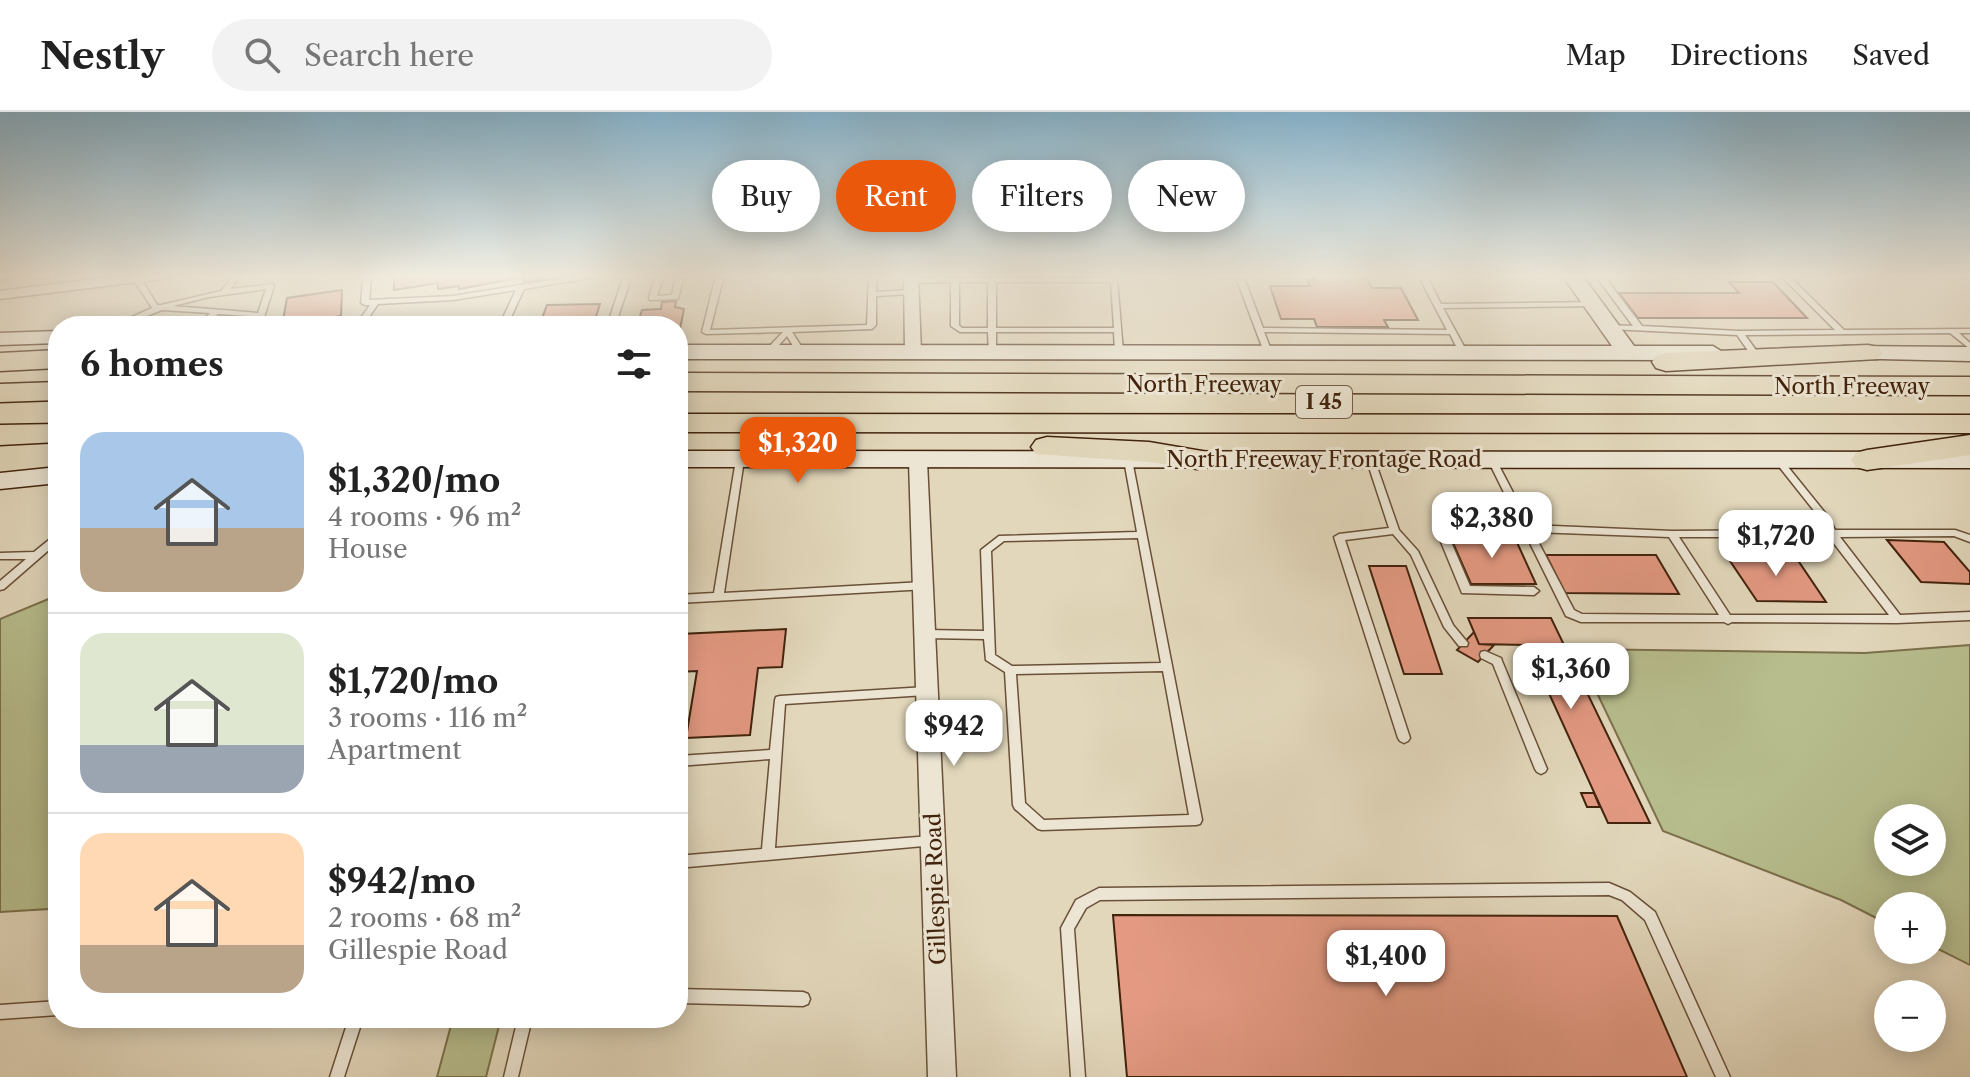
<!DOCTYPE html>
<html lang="en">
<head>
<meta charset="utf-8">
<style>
  :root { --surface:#fff; --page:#f2f2f2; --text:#222; --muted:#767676; --line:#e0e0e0; --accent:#ea580c }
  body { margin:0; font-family:"Libre Caslon Text",serif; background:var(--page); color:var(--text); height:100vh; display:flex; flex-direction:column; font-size:30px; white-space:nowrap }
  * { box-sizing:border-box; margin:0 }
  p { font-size:26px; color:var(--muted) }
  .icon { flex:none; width:44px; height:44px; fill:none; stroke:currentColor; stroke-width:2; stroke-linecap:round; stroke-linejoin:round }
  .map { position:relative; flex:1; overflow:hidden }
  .panel { position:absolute; left:48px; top:204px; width:640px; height:712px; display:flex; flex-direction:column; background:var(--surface); border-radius:32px; box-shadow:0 4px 20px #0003 }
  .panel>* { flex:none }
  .guide { position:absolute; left:712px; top:48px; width:760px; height:72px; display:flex; gap:16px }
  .tools { position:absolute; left:1874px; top:692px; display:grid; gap:16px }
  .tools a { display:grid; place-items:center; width:72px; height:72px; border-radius:50%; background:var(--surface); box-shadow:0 4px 20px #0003; font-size:40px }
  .price { position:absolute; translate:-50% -68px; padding:0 18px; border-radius:16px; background:#fff; color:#222; font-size:26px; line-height:52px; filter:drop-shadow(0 2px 4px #0008) }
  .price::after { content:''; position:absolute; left:50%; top:48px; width:24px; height:18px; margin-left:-12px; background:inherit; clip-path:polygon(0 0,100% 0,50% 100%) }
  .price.selected { background:var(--accent); color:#fff }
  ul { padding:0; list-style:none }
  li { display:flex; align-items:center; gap:24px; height:200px; padding:0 32px }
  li+li { border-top:2px solid var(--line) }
  li span { display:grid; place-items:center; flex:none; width:224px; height:160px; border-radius:24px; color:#555 }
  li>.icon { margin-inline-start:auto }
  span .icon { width:96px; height:96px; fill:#fffc; stroke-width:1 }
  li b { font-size:34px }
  h2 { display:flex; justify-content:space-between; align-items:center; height:96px; padding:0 32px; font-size:34px }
  .tag { padding:0 28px; border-radius:36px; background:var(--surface); box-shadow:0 4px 20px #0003; font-size:28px; line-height:72px }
  .tag.selected { background:var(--accent); color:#fff }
  header { display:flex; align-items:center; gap:48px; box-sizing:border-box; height:112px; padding:0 40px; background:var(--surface); border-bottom:2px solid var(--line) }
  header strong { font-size:38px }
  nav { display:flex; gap:44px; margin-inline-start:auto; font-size:28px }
  .search { width:560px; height:72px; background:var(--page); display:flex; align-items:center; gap:20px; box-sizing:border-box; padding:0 28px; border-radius:44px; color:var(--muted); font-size:30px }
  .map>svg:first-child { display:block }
</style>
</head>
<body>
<header>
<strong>Nestly</strong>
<div class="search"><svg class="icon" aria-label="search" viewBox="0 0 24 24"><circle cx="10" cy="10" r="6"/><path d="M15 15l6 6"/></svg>Search here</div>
<nav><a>Map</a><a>Directions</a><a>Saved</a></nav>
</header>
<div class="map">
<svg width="1970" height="965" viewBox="0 0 1970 965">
  <rect width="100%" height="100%" fill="#e2d7bb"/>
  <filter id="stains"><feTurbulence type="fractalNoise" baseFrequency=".0025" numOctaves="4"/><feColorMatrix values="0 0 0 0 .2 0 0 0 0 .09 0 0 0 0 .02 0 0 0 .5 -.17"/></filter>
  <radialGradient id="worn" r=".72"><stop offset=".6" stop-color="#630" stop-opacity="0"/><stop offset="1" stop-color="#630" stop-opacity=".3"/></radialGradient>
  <!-- green -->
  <path fill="#b7bd8d" stroke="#7c704c" stroke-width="2" fill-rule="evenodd" d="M58 483V782L49 797 0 800V507Z
    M1970 533V853L1932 834V794H1888V812L1841 788 1663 719 1576 537 1865 541ZM1932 706V750H1888V706Z
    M453 906H501L486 965H437Z"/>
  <!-- building -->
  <path fill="#e39982" stroke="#42230c" stroke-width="2" d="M394 163H542L544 168 525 171 524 165 459 177V174L438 177V171L394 178Z
    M1313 163H1365L1372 176H1401L1418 208H1384L1388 215H1317L1314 207H1281L1270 174H1310L1307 168H1315Z
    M1729 170H1773L1807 206H1638L1619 181H1739Z
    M342 178 341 204 282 214 287 186Z
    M676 189 675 195 684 197 679 222 678 214H637L642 198 661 197 662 190Z
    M600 192 593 214H539L547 193Z
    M1449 422 1514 424 1536 472H1471Z
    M1887 428 1944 430 1970 460V472L1921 470Z
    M1546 443H1656L1679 482 1565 481Z
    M1726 443 1795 444 1826 490 1757 489Z
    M1369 454H1406L1442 562H1404Z
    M1468 506H1551L1650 711H1608L1527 533 1479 532Z
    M786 517 782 555 758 556 750 623 686 626 697 559 678 560 680 522Z
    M1474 520 1479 532 1494 533 1478 550 1457 538Z
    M1581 681H1594L1600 695H1587Z
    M1113 803 1617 804 1687 965H1127Z"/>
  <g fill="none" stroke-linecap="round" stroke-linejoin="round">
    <defs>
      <path id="lane" d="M38 163H56C52 166 43 167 38 166Z
        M234 163H242L230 177 273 172 274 174 264 205 218 202 205 214H197L210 201 162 198 121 214H111L152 196 133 167 134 165H140L157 193H161L221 179ZM266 177 258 201 173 194 209 185Z
        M359 163H367L371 167 369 188 453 184 582 163H600L596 165 524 177 507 214H499L516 178 453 188 378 192 363 214H355L370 193H365L361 191 363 167Z
        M624 163H632L615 214H607Z
        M656 163H664L657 184 672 183 676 163H684L678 187 650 188 649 186Z
        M716 163H724L710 218 867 213 869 163H877L876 180 911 178 915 180 911 182 876 184V213L872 217 792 220 805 240 804 242H798L787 224 771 242H768L764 240 783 220 706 222 702 220Z
        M935 163H943V166H1117L1123 240 1119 242 1115 240 1114 220H996V240L995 242H989L988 220H960L951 214V170L911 171 907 169 911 167 935 166ZM959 170H988V216H962L959 213ZM996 170H1111L1114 216H996Z
        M1235 163H1243L1263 216 1447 218 1418 163H1426L1441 192 1593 190 1597 192 1593 194 1443 196 1467 240 1463 242 1459 240 1450 222 1264 220 1272 240 1268 242 1264 240Z
        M1595 163H1603L1642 214 1739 219 1835 218 1780 163H1788L1844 218 1970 217V221H1959L1970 231V237L1950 221 1745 223 1758 241 1754 243H1751L1737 223 1609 217H1606V213L1633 214Z
        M1370 343 1374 346 1399 418 1418 439 1453 513 1468 531 1467 534H1459L1444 515 1411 443 1393 422 1345 428 1410 626 1408 629 1404 631 1400 629 1398 626 1334 425 1339 422 1389 416 1366 346Z
        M1491 343 1495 346 1530 413 1672 419 1826 418 1823 410 1773 347 1777 344 1780 345 1830 407 1835 418H1955L1970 423V430L1954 424 1840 425 1900 503 1970 500V508L1897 511 1732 510 1728 512 1724 510H1581L1566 504 1524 419 1445 416 1470 474 1534 475 1539 479 1534 483 1462 481 1434 413 1436 411 1520 413 1487 346ZM1533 420 1669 425 1719 503 1582 502 1574 498ZM1679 425H1829L1889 503H1730Z
        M740 345 744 348 724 481 923 470 927 471 928 474 927 477 678 491V483L714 481 736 348Z
        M1128 345 1132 348 1202 708 1200 712 1196 713 1042 718 1038 717 1015 697 1013 693 1005 560 986 548 984 527 925 526 921 525 920 522 921 519 925 518 984 519 981 438 999 424 1137 420 1124 348ZM1138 426 1161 551 1012 554 995 543 991 439 1004 429ZM1163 559 1189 703 1044 708 1025 691 1016 562Z
        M58 422V430L4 477 0 478V469L26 447H0V441L34 440 55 423Z
        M1485 539 1501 546 1502 549 1547 657 1545 660 1541 662 1537 660 1535 657 1493 552 1481 546 1480 543 1481 540Z
        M926 575 930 576 931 579 930 582 926 583 785 592 775 736 931 724 935 725 937 729 935 733 688 755 684 753 682 749 684 745 688 743 762 737 770 647 678 654V644L770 638 775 588 776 585 780 584Z
        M1609 771 1630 780 1655 800 1730 965H1716L1645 808 1622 788 1609 783 1100 788 1086 796 1074 817 1085 965H1071L1061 816 1076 788 1099 776Z
        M678 877 803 880 808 882 810 887 808 892 803 894 678 891Z
        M58 889V903L0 907V893Z
        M349 906H363L344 965H330Z
        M518 906H532L518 965H504Z"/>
      <path id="street" d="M126 163H169L162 167 0 187V179Z
        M904 163H918L921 240 913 245 905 240Z
        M918 343 927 349 956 965H928L909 349Z"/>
      <path id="secondary" d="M1562 163H1582L1634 234H1713L1724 241 1713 248 678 247V233L1612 234Z
        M58 219V231L0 233V221Z
        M1843 234 1970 235V249L1835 246 1832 241Z
        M678 339 1970 340V356L678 355Z
        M58 355V371L0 377V361Z"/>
      <path id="primary" d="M0 163H13L0 170Z"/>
      <path id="highway" d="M1868 233 1878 235 1882 241 1878 247 1666 259 1656 256 1652 250 1656 244 1666 241Z
        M58 238V256L0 259V241Z
        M678 261 1970 265V283L678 279Z
        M58 270V288L0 290V272Z
        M678 302 1970 303V321L678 320Z
        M58 312V330L0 333V313Z
        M1970 323V343L1867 358 1856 355 1851 348 1856 341 1867 338Z
        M1047 325 1149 330 1208 340 1213 347 1208 354 1197 357 1149 350 1036 342 1031 335 1036 328Z"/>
    </defs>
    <!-- lane casing -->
    <use href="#lane" stroke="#6a5038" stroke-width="3"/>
    <!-- street casing -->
    <use href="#street" stroke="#6a5038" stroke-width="3"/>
    <!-- secondary casing -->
    <use href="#secondary" stroke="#42230c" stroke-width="3"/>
    <!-- primary casing -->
    <use href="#primary" stroke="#42230c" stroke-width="3"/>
    <!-- highway casing -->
    <use href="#highway" stroke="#42230c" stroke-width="3"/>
    <!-- lane -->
    <use href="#lane" fill="#ece5d3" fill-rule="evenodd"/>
    <!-- street -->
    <use href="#street" fill="#ece5d3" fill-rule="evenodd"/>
    <!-- secondary -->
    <use href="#secondary" fill="#ece5d3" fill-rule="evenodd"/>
    <!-- primary -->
    <use href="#primary" fill="#e2d7bb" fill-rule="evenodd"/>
    <!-- highway -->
    <use href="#highway" fill="#e2d7bb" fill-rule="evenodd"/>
  </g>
  <!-- sky -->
  <linearGradient id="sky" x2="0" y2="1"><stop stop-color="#87b6d1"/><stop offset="0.55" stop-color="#f2ede0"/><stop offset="1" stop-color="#f2ede0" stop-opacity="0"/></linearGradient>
  <rect width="1970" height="298" fill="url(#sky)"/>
  <g text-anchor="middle" stroke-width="6" stroke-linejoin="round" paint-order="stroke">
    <!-- shield labels -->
    <rect fill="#ece5d3" stroke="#755d48" stroke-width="2" x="1296" y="274" width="56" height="32" rx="6"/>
    <g font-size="20" font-weight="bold" fill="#42230c">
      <text x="1324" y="297">I 45</text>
    </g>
    <!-- street labels -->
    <g font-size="22" fill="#42230c" stroke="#ece5d3">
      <text x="1204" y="280">North Freeway</text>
      <text x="1852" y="282">North Freeway</text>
      <text x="1324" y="355">North Freeway Frontage Road</text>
      <text transform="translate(935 777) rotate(-92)" y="8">Gillespie Road</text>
    </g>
  </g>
  <rect width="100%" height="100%" filter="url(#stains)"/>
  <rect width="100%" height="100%" fill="url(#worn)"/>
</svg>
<div class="tools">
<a><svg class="icon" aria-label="layers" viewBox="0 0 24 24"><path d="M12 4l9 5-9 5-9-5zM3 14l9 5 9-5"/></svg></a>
<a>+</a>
<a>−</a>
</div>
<b class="price selected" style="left:798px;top:373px">$1,320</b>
<b class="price" style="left:1492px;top:448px">$2,380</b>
<b class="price" style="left:1776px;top:466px">$1,720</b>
<b class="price" style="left:1571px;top:599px">$1,360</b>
<b class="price" style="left:954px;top:656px">$942</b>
<b class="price" style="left:1386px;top:886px">$1,400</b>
<div class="guide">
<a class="tag">Buy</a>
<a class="tag selected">Rent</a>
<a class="tag">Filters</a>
<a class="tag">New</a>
</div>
<section class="panel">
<h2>6 homes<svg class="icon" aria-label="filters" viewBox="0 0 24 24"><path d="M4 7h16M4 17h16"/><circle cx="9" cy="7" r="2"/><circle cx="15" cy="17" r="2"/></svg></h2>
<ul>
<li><span style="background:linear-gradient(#a9c7e8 60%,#b9a48a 0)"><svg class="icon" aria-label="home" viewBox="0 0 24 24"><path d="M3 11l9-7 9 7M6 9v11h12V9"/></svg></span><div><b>$1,320/mo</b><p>4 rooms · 96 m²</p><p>House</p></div></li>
<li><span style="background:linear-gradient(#dfe7d0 70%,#9aa5b1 0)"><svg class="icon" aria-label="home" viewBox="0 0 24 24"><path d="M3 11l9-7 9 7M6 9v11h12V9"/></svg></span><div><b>$1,720/mo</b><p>3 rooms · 116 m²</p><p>Apartment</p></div></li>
<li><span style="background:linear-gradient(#ffd9b3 70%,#b9a48a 0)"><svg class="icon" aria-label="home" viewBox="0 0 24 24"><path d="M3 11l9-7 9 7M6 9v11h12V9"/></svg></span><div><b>$942/mo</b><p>2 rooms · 68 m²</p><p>Gillespie Road</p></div></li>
</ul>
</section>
</div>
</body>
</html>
